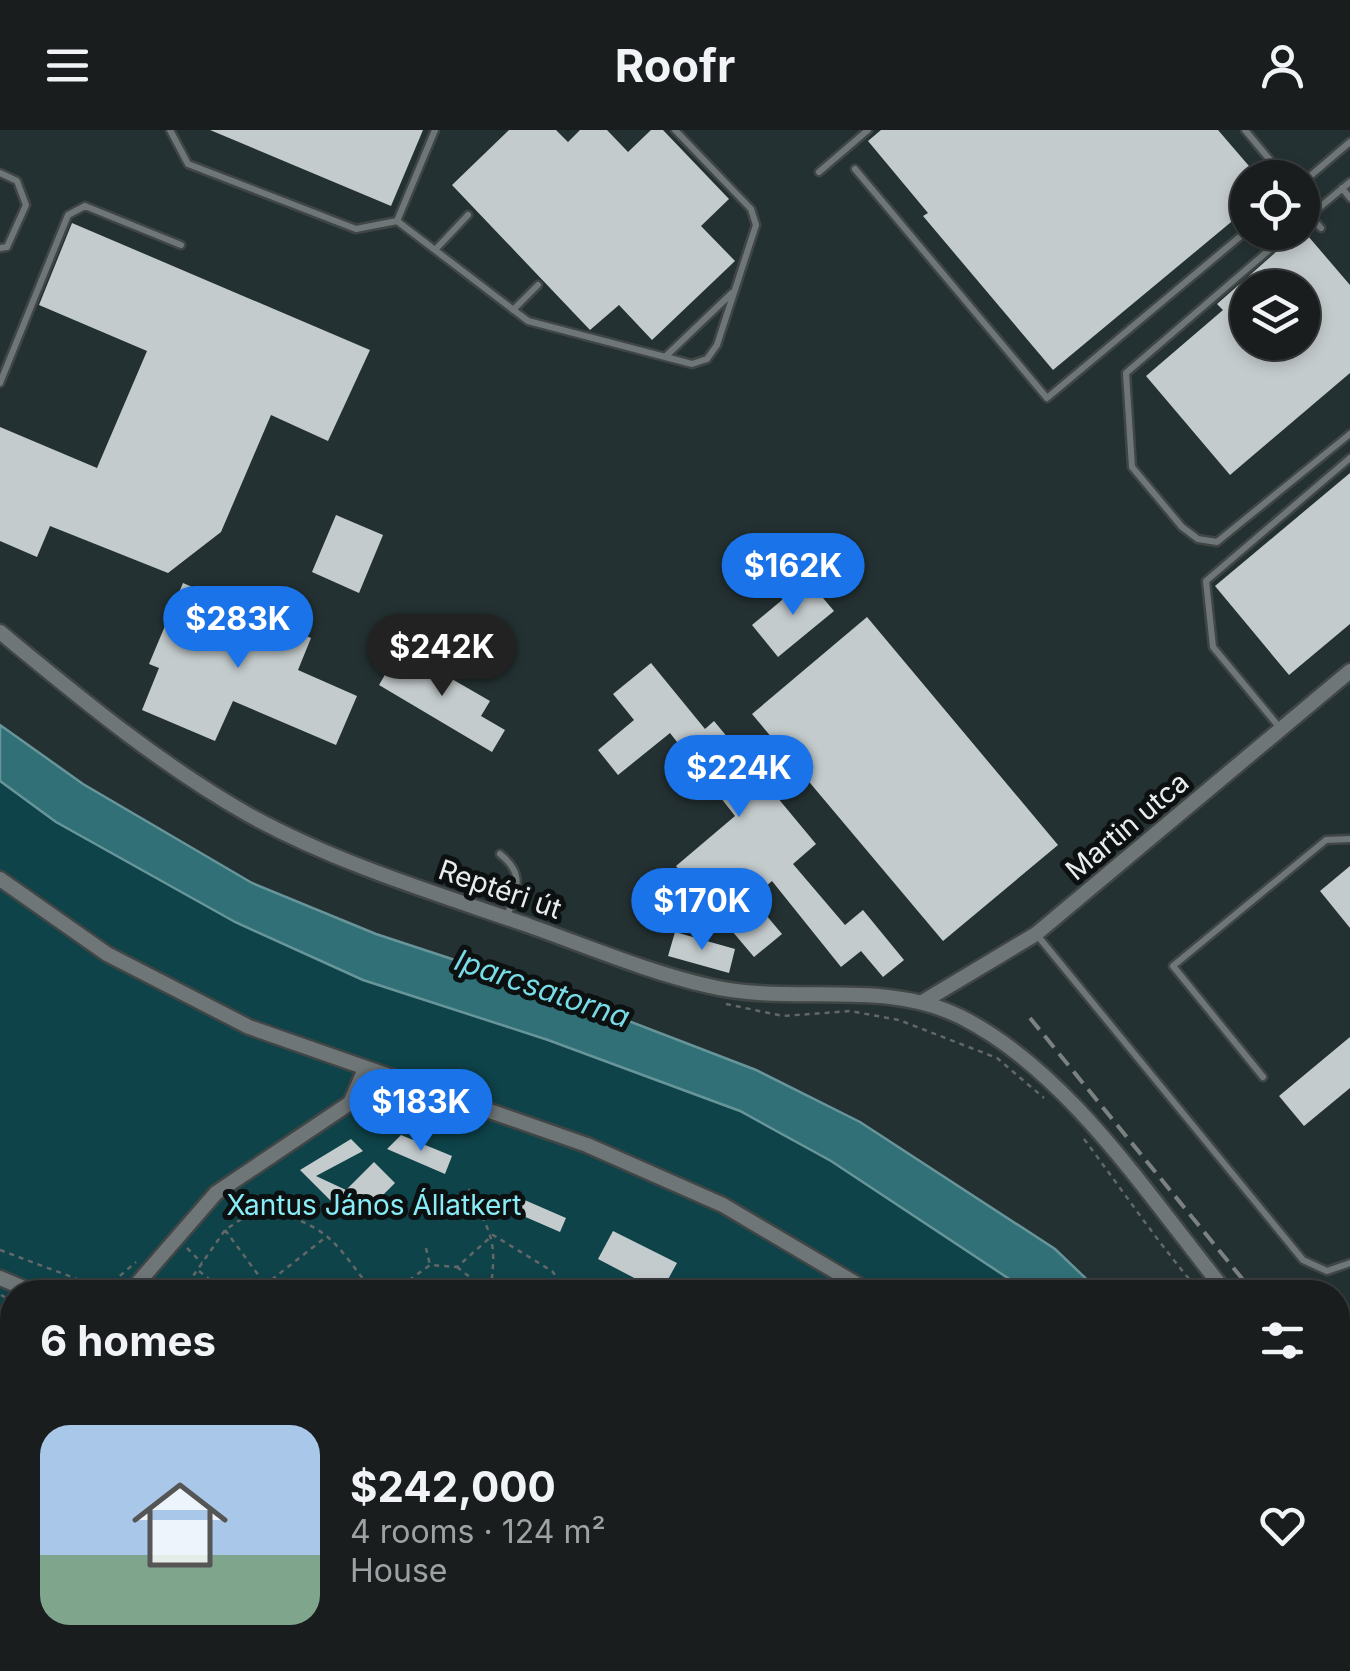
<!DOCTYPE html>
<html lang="en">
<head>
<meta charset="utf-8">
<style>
  :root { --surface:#1a1d1e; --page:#232627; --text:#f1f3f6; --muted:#9fa2a4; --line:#383b3c; --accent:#1a73e8 }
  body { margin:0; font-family:Inter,sans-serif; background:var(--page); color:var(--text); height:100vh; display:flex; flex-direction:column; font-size:38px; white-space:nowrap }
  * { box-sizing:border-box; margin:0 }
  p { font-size:32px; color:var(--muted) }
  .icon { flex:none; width:55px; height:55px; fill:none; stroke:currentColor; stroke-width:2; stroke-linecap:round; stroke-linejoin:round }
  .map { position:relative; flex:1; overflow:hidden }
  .details { position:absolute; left:0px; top:1150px; width:1350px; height:392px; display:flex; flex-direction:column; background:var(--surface); border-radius:40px 40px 0 0; box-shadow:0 5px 15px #0003,0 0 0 2px var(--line) }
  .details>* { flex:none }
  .buttons { position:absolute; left:1230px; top:30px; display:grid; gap:20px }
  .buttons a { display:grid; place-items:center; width:90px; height:90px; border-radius:50%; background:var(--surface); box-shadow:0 5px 15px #0003,0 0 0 2px var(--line); font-size:50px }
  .price { position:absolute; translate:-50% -85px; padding:0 22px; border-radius:35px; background:var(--accent); color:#fff; font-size:32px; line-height:65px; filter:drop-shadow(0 2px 5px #0008) }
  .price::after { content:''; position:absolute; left:50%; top:60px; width:30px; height:22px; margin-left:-15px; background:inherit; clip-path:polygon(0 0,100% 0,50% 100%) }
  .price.current { background:#222; color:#fff }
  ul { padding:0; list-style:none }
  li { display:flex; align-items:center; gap:30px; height:250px; padding:0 40px }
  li+li { border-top:2px solid var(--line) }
  li span { display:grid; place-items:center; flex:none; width:280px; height:200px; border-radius:30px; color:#555 }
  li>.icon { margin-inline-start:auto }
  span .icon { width:120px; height:120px; fill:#fffc; stroke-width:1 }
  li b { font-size:42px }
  h2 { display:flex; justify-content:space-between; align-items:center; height:120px; padding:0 40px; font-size:42px }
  header { display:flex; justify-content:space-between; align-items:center; height:130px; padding:0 40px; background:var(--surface); font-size:45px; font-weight:700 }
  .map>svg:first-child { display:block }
</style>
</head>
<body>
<header><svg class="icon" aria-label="menu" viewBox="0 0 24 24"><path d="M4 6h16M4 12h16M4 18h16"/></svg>Roofr<svg class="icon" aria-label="person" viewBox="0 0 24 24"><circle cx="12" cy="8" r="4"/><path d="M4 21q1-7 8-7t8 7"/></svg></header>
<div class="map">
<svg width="1350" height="1541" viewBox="0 0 1350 1541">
  <rect width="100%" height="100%" fill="#222728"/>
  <!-- built -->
  <path fill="#243132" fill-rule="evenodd" d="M0 0H1350V1426L1338 1411V1162H1100L1055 1119 756 940 561 865 376 804 252 753 83 654 0 595ZM1248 48H1302V102H1248ZM1248 158H1302V212H1248Z
    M1338 1522 1350 1541H1216L1231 1530H1338Z"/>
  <!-- green -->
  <path fill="#0e4349" d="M0 651 56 692 235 792 363 850 548 910 740 981 831 1031 1029 1162H12V1530H1231L1215 1541H0Z"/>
  <!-- water -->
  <path fill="#317077" stroke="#68959a" stroke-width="2.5" d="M0 595 83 654 252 753 376 804 561 865 756 940 860 992 1055 1119 1100 1162H1029L831 1031 740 981 548 910 363 850 235 792 56 692 0 651Z
    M1338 1411 1350 1426V1538L1338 1522Z"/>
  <!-- building -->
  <path fill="#c4cbcc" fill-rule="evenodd" d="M210 0H423L391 76Z
    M509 0H556L568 12 580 0H607L628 22 651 0H663L729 69 701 96 735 131 652 210 619 175 590 200 452 55Z
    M881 0H1218L1255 43 1239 58 1248 67V78L1053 240 923 86 928 83 868 11Z
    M72 93 370 220 328 311 271 285 221 402 168 443 50 396 37 427 0 411V297L97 338 147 221 39 175Z
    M1302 99 1350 155V243L1230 345 1146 246 1223 180 1217 174ZM1248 158H1302V212H1248Z
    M1350 343V494L1289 545 1215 456Z
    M336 385 383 405 359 463 312 442Z
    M807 449 834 481 778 527 752 495Z
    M183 453 311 508 298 540 357 566 336 615 233 571 215 611 142 580 159 538 149 534Z
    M867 487 1058 715 943 811 752 584Z
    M400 519 490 571 481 586 505 600 492 622 379 555Z
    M651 533 705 599 714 591 816 714 793 734 845 795 863 780 904 830 883 847 861 821 841 837 772 751 764 758 749 740 708 775 676 736 735 686 670 603 618 645 598 620 634 590 613 564Z
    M1350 736V798L1320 761Z
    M760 778 782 804 754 827 732 801Z
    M675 802 735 819 729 843 668 826Z
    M1350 907V958L1304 996 1279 966Z
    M401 1005 452 1026 445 1044 387 1019Z
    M351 1009 363 1021 316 1046 346 1060 374 1032 395 1053 370 1078 358 1066 342 1082 300 1040Z
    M520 1068 566 1088 560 1102 514 1082Z
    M613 1101 677 1133 661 1162 598 1129Z
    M62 1530H185L203 1541H57Z"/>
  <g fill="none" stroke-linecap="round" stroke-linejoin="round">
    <defs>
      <path id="lane" d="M170 0 188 34 356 99 397 91 435 0
        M1245 0 1285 48
        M855 39 1047 268 1248 100
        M819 42 868 0
        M0 43 17 51 26 75 7 117 0 118
        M1302 53 1350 12
        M1342 58 1350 68
        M1310 86 1321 98
        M397 91 528 191 692 234 707 229 717 215 756 95 751 79 675 0
        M1302 92 1350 52
        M1290 102 1126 243 1132 337 1182 397 1198 409 1217 412 1350 304
        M435 120 468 85
        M513 180 538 155
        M665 227 732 163
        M0 253 68 85 85 76 181 115
        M1280 598 1213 517 1206 451 1350 328
        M500 724C526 745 516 758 507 787
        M1037 805 1303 1130 1327 1141 1350 1133
        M1263 947 1173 836 1326 710 1350 709
        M224 1530 236 1537"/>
      <path id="street" d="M0 502C79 567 159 634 249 685 338 734 435 763 530 796 589 817 648 842 709 856 792 876 883 848 961 887 1070 942 1150 1069 1226 1162
        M0 749 107 824 249 897 587 1015 723 1075 870 1162
        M924 871 1036 804 1350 541
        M0 1148 33 1162
        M130 1162 216 1063 350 973 365 939
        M1338 1300 1350 1316
        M0 1444 12 1422
        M1226 1530 1235 1541"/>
    </defs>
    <!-- lane casing -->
    <use href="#lane" stroke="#404546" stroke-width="11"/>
    <!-- street casing -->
    <use href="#street" stroke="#404546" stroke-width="19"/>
    <!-- path -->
    <path stroke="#636768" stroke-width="2.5" stroke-dasharray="5 5" stroke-linecap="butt" d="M726 874 783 886 850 881 899 890 997 928 1044 968
      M374 960 467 992
      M1084 1009C1123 1061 1158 1113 1200 1162
      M469 1059C491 1106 498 1109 490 1162
      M225 1100 271 1162
      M187 1118 202 1133
      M426 1118 430 1135
      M0 1120 93 1155 108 1156 136 1132
      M457 1137 489 1162
      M199 1141 225 1162
      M72 1162 79 1152
      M182 1162 225 1100 258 1078C328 1095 331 1107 373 1162
      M256 1162 326 1107
      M393 1162 430 1135 457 1137 493 1105 552 1141 568 1162
      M1 1165 12 1171
      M1338 1332 1350 1347
      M0 1403 12 1382
      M643 1530 650 1541
      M353 1541V1530
      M469 1541 475 1530
      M956 1541 966 1530"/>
    <!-- lane -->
    <use href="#lane" stroke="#6f7677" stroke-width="6"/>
    <!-- street -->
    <use href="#street" stroke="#6f7677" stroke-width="14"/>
    <!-- rail -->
    <path stroke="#7c8181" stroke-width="4" stroke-dasharray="15 8" stroke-linecap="butt" d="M1030 888 1253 1162
      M1338 1263 1350 1277"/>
  </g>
  <g text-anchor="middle" stroke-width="10" stroke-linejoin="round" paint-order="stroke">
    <!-- street labels -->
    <g font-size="28" fill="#e8ecec" stroke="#0d1010">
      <text transform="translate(1127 696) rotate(-40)" y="10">Martin utca</text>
      <text transform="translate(500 759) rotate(19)" y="10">Reptéri út</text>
    </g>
    <!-- park labels -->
    <g font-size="28" fill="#89edf8" stroke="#0d1010">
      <text x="374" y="1085">Xantus János Állatkert</text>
    </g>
    <!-- water labels -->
    <g font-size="30" font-style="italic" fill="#78dce7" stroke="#0d1010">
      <text transform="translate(542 859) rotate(19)" y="10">Iparcsatorna</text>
    </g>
  </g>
</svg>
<div class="buttons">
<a><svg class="icon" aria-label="locate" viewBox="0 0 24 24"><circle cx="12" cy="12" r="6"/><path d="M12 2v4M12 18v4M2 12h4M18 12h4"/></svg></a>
<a><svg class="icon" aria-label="layers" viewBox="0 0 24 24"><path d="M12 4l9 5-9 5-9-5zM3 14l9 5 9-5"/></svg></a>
</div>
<b class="price" style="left:793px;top:488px">$162K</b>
<b class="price" style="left:238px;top:541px">$283K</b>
<b class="price current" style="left:442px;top:569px">$242K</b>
<b class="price" style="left:739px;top:690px">$224K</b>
<b class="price" style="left:702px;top:823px">$170K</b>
<b class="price" style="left:421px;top:1024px">$183K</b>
<section class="details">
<h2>6 homes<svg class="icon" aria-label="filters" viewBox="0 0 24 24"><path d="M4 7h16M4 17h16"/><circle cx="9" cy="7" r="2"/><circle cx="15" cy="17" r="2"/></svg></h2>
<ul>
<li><span style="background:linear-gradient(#a9c7e8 65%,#7fa58c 0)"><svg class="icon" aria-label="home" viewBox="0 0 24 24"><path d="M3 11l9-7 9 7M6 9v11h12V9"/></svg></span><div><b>$242,000</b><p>4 rooms · 124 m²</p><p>House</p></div><svg class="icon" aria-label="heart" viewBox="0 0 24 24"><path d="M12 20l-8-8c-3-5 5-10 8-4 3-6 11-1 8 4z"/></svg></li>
</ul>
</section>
</div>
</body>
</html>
